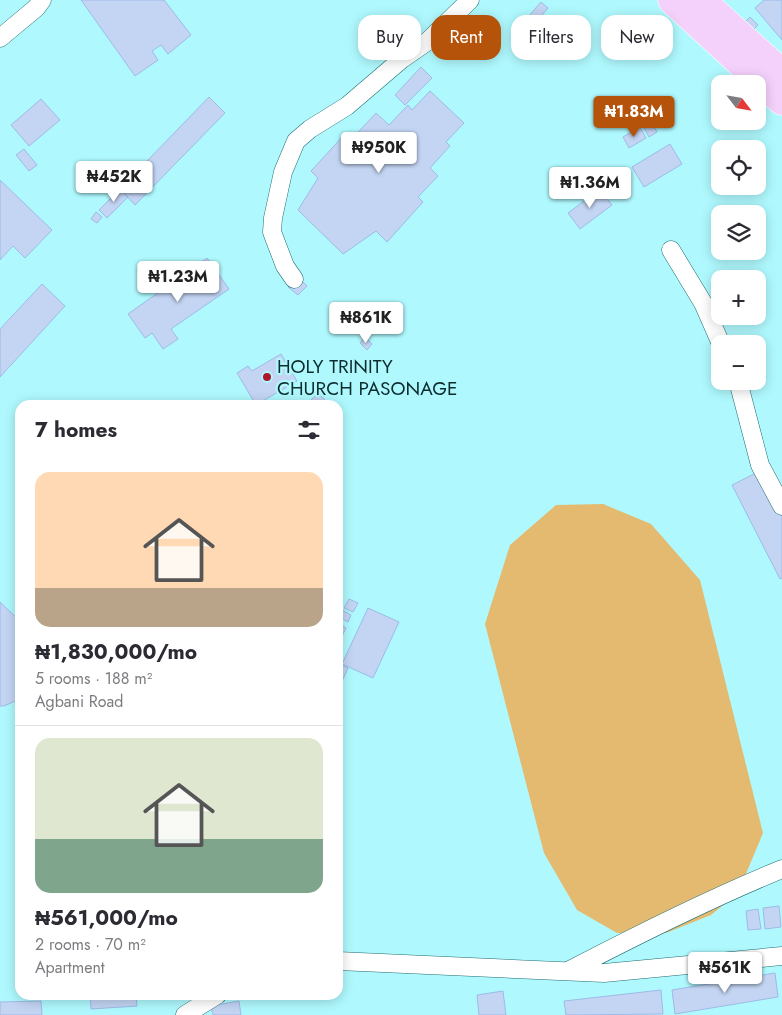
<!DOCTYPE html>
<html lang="en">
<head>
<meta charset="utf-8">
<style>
  :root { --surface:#fff; --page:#f2f2f3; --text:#2b2b33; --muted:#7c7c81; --line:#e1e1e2; --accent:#b45309 }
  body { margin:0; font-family:Jost,sans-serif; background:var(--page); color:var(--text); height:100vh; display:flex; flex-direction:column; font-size:19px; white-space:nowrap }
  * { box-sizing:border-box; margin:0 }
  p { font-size:16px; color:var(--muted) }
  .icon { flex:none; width:28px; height:28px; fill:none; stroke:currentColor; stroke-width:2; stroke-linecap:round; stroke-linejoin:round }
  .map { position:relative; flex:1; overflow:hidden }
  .side { position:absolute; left:15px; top:400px; width:328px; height:600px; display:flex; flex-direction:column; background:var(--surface); border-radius:15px; box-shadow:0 2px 12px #0003 }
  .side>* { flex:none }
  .banner { position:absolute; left:358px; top:15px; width:349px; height:45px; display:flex; gap:10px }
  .needle { width:32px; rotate:121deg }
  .tools { position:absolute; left:711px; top:75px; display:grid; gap:10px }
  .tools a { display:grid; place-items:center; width:55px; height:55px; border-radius:10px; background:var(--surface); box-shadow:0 2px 12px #0003; font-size:25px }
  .price { position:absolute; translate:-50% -42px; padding:0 11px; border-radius:5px; background:#fff; color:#222; font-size:16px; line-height:32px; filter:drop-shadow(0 1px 2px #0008) }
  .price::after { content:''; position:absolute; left:50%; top:30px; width:15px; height:11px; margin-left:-8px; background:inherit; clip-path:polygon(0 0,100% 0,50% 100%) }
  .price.active { background:var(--accent); color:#fff }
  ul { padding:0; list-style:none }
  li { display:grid; align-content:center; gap:10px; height:265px; padding:0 20px }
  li+li { border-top:1px solid var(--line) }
  li span { display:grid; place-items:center; height:155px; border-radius:15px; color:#555 }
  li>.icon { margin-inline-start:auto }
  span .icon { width:90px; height:90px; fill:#fffc; stroke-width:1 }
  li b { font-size:21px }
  h2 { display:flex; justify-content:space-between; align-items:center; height:60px; padding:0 20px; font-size:21px }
  .chip { padding:0 18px; border-radius:15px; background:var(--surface); box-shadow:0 2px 12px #0003; font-size:18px; line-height:45px }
  .chip.active { background:var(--accent); color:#fff }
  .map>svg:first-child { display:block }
</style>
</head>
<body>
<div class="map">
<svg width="782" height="1015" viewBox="0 0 782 1015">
  <rect width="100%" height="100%" fill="#aff9fe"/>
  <!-- green -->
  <path fill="#e3ba6f" d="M603 504 651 524 700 580 763 833 738 893 711 915 666 933H617L577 910 544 853 485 624 510 545 556 505Z"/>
  <!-- building -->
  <path fill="#c3d5f3" stroke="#9ebae8" d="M81 0H164L191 35 168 54 161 45 152 51 158 60 135 76Z
    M764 0H782V40L755 8Z
    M541 2 548 8 528 31 521 25Z
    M750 17 758 25 749 34 740 27Z
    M421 67 432 78 405 105 395 95Z
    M430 91 464 123 446 142 450 146 430 168 438 176 418 197 423 202 387 242 376 231 343 254 298 210 318 178 311 171 345 134 351 140 376 113 389 125 408 105 412 110Z
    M209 97 225 113 135 205 120 189Z
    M41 99 60 120 29 146 11 125Z
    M652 123 657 132 649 137 644 128Z
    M640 127 646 138 629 148 623 137Z
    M670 144 682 164 644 187 632 167Z
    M24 149 37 165 29 171 16 155Z
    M570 177 576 185 561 196 555 187Z
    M0 180 52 230 25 258 13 246 0 260Z
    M120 189 128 197 107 218 99 210Z
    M600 189 612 205 580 229 568 213Z
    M96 212 102 217 97 223 91 219Z
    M207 258 229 289 171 329 178 339 163 349 152 333 145 338 128 314Z
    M298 277 307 286 298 295 288 287Z
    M42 284 65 306 0 377V329Z
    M365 337 372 344 367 350 360 343Z
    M281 354 297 381 256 405 237 373 248 366 252 371Z
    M318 393 326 401 322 405H306Z
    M760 471 782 515V578L780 579 732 485Z
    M349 599 358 603 353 612 344 608Z
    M0 602 20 621V699L4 706H0Z
    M368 608 399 622 373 678 342 664Z
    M342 610 351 615 348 622 339 617Z
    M338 623 346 628 339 642 338 641Z
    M338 663 348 668 338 690Z
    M779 906 781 927 765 929 763 908Z
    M758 909 761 929 748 930 746 911Z
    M775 973 778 997 675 1014 672 990Z
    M661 990 663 1014 566 1015 564 1001Z
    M503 991 506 1015H479L477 995Z
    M90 995H136L137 1006 91 1009Z
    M41 1001 42 1015H0V1002Z
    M239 1001 241 1015H213L211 1006Z"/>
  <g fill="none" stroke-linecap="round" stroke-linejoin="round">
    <defs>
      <path id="street" d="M0 38 36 8 42 0
        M671 250 703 303 721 344
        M294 279 285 266 272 232 273 218 283 172 296 141 310 129 347 106 402 59 428 41 470 0
        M738 381 760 465 782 506
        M338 961 604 973 782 956
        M568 971C639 934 709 899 782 869
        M185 1015 217 995"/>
      <path id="primary" d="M672 0 782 101
        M701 0 782 73"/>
    </defs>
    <!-- street casing -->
    <use href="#street" stroke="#1f6d71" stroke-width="19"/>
    <!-- primary casing -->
    <use href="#primary" stroke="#fff" stroke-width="29"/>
    <!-- street -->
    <use href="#street" stroke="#fff" stroke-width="18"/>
    <!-- primary -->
    <use href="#primary" stroke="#f4d1fb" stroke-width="28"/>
  </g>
  <!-- markers -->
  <circle fill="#ad182e" stroke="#aff9fe" stroke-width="2" cx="267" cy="377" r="5"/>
  <g text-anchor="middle" stroke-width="4.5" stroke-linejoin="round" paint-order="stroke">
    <!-- poi labels -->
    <g font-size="19" fill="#0d2c2e" stroke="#aff9fe" text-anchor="start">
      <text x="277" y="373">HOLY TRINITY<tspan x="277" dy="22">CHURCH PASONAGE</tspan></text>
    </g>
  </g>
</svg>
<div class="tools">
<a><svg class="needle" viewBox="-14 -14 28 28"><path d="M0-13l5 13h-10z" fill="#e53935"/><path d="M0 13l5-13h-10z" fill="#7c7c81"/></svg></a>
<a><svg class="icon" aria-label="locate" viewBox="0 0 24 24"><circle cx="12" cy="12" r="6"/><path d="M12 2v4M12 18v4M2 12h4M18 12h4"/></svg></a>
<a><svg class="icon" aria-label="layers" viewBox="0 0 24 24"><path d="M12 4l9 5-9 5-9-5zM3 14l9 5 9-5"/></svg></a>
<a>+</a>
<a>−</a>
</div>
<b class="price active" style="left:634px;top:138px">₦1.83M</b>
<b class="price" style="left:379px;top:174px">₦950K</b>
<b class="price" style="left:114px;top:203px">₦452K</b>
<b class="price" style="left:590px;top:209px">₦1.36M</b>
<b class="price" style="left:178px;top:303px">₦1.23M</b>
<b class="price" style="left:366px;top:344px">₦861K</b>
<b class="price" style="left:725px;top:994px">₦561K</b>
<div class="banner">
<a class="chip">Buy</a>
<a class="chip active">Rent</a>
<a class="chip">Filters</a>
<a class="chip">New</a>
</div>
<section class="side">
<h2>7 homes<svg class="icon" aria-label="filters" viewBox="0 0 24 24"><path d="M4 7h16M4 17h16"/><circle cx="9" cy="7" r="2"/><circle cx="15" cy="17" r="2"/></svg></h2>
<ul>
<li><span style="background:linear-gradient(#ffd9b3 75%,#b9a48a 0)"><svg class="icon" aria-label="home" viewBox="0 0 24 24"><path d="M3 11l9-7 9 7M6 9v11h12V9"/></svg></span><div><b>₦1,830,000/mo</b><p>5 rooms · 188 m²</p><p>Agbani Road</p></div></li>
<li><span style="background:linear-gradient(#dfe7d0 65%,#7fa58c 0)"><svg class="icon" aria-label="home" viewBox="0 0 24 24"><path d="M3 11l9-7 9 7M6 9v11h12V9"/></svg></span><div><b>₦561,000/mo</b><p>2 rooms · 70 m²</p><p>Apartment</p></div></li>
</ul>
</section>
</div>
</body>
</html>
